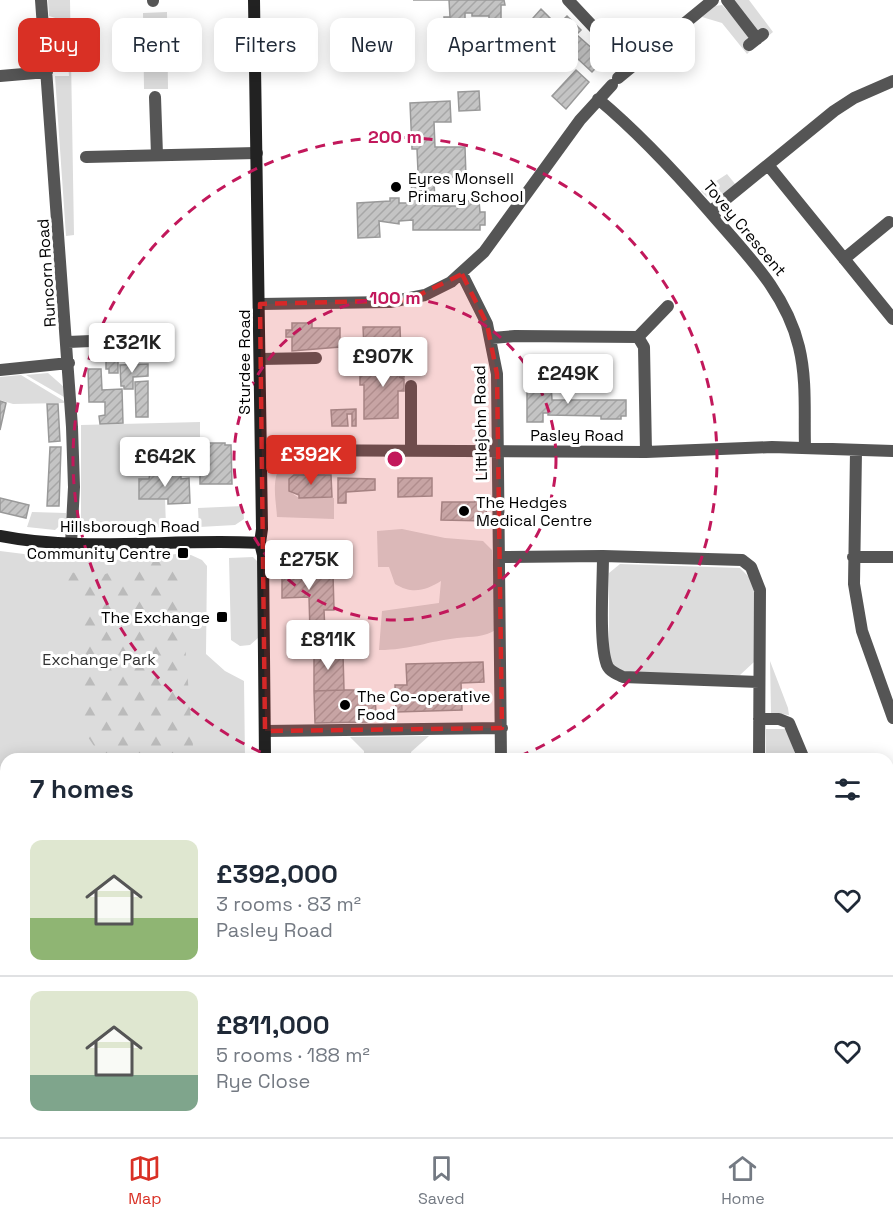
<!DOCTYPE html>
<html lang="en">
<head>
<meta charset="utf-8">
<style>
  :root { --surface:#fff; --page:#f2f2f3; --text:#1f2937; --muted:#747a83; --line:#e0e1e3; --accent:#d93025 }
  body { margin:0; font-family:"Space Grotesk",sans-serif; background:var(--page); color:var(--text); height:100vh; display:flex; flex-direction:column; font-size:22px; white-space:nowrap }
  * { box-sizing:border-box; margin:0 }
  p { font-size:20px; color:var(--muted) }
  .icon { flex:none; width:33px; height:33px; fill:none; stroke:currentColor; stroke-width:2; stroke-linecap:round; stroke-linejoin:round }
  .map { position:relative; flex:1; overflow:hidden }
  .side { position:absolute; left:0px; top:753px; width:894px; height:384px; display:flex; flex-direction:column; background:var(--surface); border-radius:18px 18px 0 0; box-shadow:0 3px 15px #0003 }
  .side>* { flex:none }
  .top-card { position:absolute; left:18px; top:18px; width:858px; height:54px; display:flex; gap:12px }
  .price { position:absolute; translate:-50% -51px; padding:0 14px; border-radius:6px; background:#fff; color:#222; font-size:20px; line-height:39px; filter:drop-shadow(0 2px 3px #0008) }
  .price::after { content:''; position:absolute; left:50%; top:36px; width:18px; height:14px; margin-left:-9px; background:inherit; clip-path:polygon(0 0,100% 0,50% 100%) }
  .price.active { background:var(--accent); color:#fff }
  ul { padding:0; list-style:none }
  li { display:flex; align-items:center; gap:18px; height:150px; padding:0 30px }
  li+li { border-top:2px solid var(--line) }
  li span { display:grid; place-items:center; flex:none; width:168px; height:120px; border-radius:12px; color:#555 }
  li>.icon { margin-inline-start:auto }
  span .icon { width:72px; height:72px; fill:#fffc; stroke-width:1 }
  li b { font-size:26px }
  h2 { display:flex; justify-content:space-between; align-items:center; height:72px; padding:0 30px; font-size:26px }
  .pill { padding:0 21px; border-radius:12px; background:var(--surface); box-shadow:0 3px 15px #0003; font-size:21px; line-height:54px }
  .pill.active { background:var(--accent); color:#fff }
  .menu { display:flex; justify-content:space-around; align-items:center; height:84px; border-top:2px solid var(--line); background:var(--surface); font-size:16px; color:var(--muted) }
  .menu a { display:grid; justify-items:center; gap:3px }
  .menu .active { color:var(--accent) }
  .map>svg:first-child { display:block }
</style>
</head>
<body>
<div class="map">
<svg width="893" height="1137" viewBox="0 0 893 1137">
  <defs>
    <pattern id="forest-firs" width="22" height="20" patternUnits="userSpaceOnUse" patternTransform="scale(1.5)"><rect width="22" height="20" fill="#dcdcdc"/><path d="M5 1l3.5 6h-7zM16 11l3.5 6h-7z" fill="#bbb"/></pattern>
    <pattern id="building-hatch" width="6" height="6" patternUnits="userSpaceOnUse" patternTransform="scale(1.5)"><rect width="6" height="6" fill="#c4c4c4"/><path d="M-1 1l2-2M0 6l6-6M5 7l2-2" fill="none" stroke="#a7a7a7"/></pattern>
  </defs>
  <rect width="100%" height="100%" fill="#fff"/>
  <!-- green -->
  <path fill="#dcdcdc" d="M48 0H70L74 235 66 236 55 76H69L65 21 49 16Z
    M733 0H749L773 32 767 37 757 31Z
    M722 5 748 33 752 49 747 54 722 23 702 17 715 6Z
    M167 12 168 89H144L143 13Z
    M727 174 736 185 721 197H707L701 191Z
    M48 373 64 387V397L26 375Z
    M21 375 64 401V403L13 404 0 400V377Z
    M200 422V478L158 475V467L149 475V479H139V499L165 498 166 527 91 531 81 521V425Z
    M323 461 325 475 294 476 289 491 299 498H334V519L277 517C276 499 270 476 284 462Z
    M243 506 244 519 235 525 199 527 198 508Z
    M32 512 66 513V520L55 530 27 527Z
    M402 529 445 538 483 541 492 550 497 629C483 638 473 636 457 638 429 641 410 650 379 650L382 611 439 603 441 581C426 590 413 595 395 584L389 567H378L377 531Z
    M0 551 64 559 115 560 178 554 191 555 202 560 207 566 206 654 225 671 244 681 245 759H6V1068L0 1069Z
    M253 557 258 562V638L250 645 240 646 231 640 229 558Z
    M620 564 740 568 751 579 754 588V662L740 675 623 674 615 668 609 657V573Z
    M770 661 788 708 789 715 771 713Z
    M766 729H786L797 759H766Z
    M429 736 411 752 412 759H364V751L350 737Z
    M264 1131H535V1137H264Z"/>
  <!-- forest -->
  <path fill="url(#forest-firs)" d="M178 554 194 759H103L81 727 80 604 67 584 70 572 97 577 147 559Z
    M6 1068V1106L0 1108V1069Z"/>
  <!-- building -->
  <path fill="url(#building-hatch)" stroke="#999" stroke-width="1.5" d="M413 0H504L505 5H501V19H489V16H472V13H465V27H469L470 53 445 54 441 31 445 30 444 17H450L449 0Z
    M541 9 554 22 529 48 517 36Z
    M567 16 581 30 564 47 550 33Z
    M577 35 604 59 592 72 565 47Z
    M576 70 589 82 566 109 552 96Z
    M479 91 480 110 459 111 458 92Z
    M450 101 451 122H434L435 147H465L466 177 434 178 435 206H457V201H479L480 212H485V225H480V230H413V220L399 221V224L379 221 380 237 358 238 357 203 390 201V198H399V203H412L411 172H418L417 149H412L410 103Z
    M292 323H312V328H340V347L292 351V337H286V330H292Z
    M363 327H400L401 354H391V347L364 348Z
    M117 348H147V360H118V373H109V369H106V352H117Z
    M387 358H404V377H399L404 379V391H398V418L364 419V385H360V375H364L363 361 387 364Z
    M148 364V376L133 377V389H124V386H121L120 365Z
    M88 369H101L102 390 122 389 123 423 100 424 99 416 105 415V402H89Z
    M148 381V417H136L135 382Z
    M527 382 551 383 552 400H626V416H621V419H601V416L548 415V413H543V422H527Z
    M0 401 6 403 0 430Z
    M47 404H58L60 441 49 442Z
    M356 409V426H352V414H347L348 426H332L331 410Z
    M200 443H225V445H231L232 484H200Z
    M50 447H61L59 506H47Z
    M151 467H158V475H181V479L189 478 190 503 168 504V499H139V479H149Z
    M294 475H331L332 497 299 498V495L289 491V479Z
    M338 478 375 479V490L346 492V503H338Z
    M398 478H432V496L398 497Z
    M475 495H485L487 521 441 520 442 502H475Z
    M0 498 29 505 26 518 0 512Z
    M299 557V575L333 574 334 610H324L325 632H310L309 597 282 598V558Z
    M314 650H329L343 654 344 690 314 691Z
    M483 662 484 682 461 683 462 710 396 712 395 685H407L406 664Z
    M344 690H367L368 693H375L376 714H367V722L315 723 314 691Z
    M893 868V883L888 885V870Z
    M893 944V957L888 959V946Z
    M66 1131H77L79 1137H68Z
    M77 1131H88L89 1137H79Z
    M92 1131H110L112 1136 94 1137Z
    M239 1131V1137H220V1133Z
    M765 1131H770L774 1137H758Z
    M805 1131H844L848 1137H810Z"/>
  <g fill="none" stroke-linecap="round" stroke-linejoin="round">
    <!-- street -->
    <path stroke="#555" stroke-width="12" d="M41 0 72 427 74 487 71 544
      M153 0V1
      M568 0 631 67
      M727 0 757 39
      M749 45 763 34
      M0 76 47 72
      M618 78 713 0
      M155 97 157 155
      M598 99C639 133 675 172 710 212 746 254 786 292 799 347 807 380 804 414 805 447
      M86 157 257 153
      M768 165 893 319
      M710 212 834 111 854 98 893 81
      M844 259 889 222
      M462 274 487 324 497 374 501 759
      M260 304 390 302 425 295 451 282 484 252 580 120 612 85
      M638 337 668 306
      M492 338 515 336 638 337 644 347 646 452
      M68 342 161 338
      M260 359 316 358
      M0 370 69 363
      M411 386V449
      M261 450 646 452 772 447 893 451
      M856 451 854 584 862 631 893 718
      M603 556C603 582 599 639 606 662 608 671 615 673 623 677L759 682
      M500 557 603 556 742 560 751 567 760 590 759 759
      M853 557H893
      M759 719H779L789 723 804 759
      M265 731 502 728
      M888 850 893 848
      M888 968 893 966
      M888 1099 893 1115
      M194 1131V1137"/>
    <!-- secondary -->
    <path stroke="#222" stroke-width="12" d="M254 0 262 529 260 543 263 555 265 759
      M0 536C85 553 173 538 260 543
      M888 1002 893 1000
      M0 1118 6 1116"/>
  </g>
  <!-- marked area -->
  <path fill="#d62828" fill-opacity="0.2" stroke="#d62828" stroke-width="4.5" stroke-dasharray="12 8" stroke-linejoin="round" d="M462 274 487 324 497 374 502 728 265 731 260 304 409 300Z"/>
  <!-- distance rings -->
  <g fill="none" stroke="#c2185b" stroke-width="3" stroke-dasharray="10 8">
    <circle cx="395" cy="459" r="161"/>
    <path d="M277 759A322 322 0 1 1 513 759"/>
  </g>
  <!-- markers -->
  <g fill="#000" stroke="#fff" stroke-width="2">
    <circle cx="396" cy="187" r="6"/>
    <circle cx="464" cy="511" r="6"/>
    <rect x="177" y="547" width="12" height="12" rx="3"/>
    <rect x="216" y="611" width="12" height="12" rx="3"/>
    <circle cx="345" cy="705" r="6"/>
  </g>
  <g text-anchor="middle" stroke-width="6" stroke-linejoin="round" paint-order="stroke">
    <!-- poi labels -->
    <g font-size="16" fill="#000" stroke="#fff" text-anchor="start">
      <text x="408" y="184">Eyres Monsell<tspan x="408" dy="18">Primary School</tspan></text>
      <text x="476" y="508">The Hedges<tspan x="476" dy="18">Medical Centre</tspan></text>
      <text x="171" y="559" text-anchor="end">Community Centre</text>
      <text x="210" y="623" text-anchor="end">The Exchange</text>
      <text x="357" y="702">The Co-operative<tspan x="357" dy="18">Food</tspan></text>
    </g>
    <!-- street labels -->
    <g font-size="16" fill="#000" stroke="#fff">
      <text transform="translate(745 228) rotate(50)" y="6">Tovey Crescent</text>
      <text transform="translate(46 273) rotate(-94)" y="6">Runcorn Road</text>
      <text transform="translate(244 362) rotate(-90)" y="6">Sturdee Road</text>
      <text transform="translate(480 423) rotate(-91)" y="6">Littlejohn Road</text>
      <text x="577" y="441">Pasley Road</text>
      <text x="130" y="532">Hillsborough Road</text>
    </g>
    <!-- park labels -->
    <g font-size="16" fill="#333" stroke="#fff">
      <text x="99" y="665">Exchange Park</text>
    </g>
  </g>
  <circle cx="395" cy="459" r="9" fill="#c2185b" stroke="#fff" stroke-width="3"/>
  <g font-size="18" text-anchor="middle" font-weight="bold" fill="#c2185b" stroke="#fff" stroke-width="6" stroke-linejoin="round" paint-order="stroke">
    <text x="395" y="143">200 m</text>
    <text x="395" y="304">100 m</text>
  </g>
</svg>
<b class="price" style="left:132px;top:374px">£321K</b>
<b class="price" style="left:383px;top:388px">£907K</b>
<b class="price" style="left:568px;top:405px">£249K</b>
<b class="price active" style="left:311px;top:486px">£392K</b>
<b class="price" style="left:165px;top:488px">£642K</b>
<b class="price" style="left:309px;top:591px">£275K</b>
<b class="price" style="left:328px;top:671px">£811K</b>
<div class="top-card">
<a class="pill active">Buy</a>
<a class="pill">Rent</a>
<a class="pill">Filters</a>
<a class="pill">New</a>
<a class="pill">Apartment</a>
<a class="pill">House</a>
</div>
<section class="side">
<h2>7 homes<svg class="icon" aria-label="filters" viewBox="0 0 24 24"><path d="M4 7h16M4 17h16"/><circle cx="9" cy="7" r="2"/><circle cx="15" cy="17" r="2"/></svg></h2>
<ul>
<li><span style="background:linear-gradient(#dfe7d0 65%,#8fb573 0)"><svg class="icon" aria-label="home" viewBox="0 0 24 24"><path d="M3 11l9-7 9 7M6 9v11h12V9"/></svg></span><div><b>£392,000</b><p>3 rooms · 83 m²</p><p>Pasley Road</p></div><svg class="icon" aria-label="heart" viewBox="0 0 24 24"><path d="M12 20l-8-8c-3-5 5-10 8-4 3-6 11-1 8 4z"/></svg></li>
<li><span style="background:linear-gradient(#dfe7d0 70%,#7fa58c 0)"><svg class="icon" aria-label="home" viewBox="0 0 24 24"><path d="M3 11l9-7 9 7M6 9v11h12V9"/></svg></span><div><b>£811,000</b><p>5 rooms · 188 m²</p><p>Rye Close</p></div><svg class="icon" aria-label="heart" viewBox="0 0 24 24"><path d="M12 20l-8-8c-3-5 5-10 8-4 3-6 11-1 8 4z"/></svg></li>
</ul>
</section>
</div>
<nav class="menu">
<a class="active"><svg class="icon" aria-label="map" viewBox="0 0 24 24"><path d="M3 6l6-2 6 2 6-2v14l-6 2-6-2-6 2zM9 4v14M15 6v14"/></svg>Map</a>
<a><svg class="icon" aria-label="saved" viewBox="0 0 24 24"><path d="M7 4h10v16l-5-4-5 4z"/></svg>Saved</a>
<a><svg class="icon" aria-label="home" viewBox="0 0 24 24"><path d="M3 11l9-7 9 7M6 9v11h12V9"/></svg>Home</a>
</nav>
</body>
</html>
